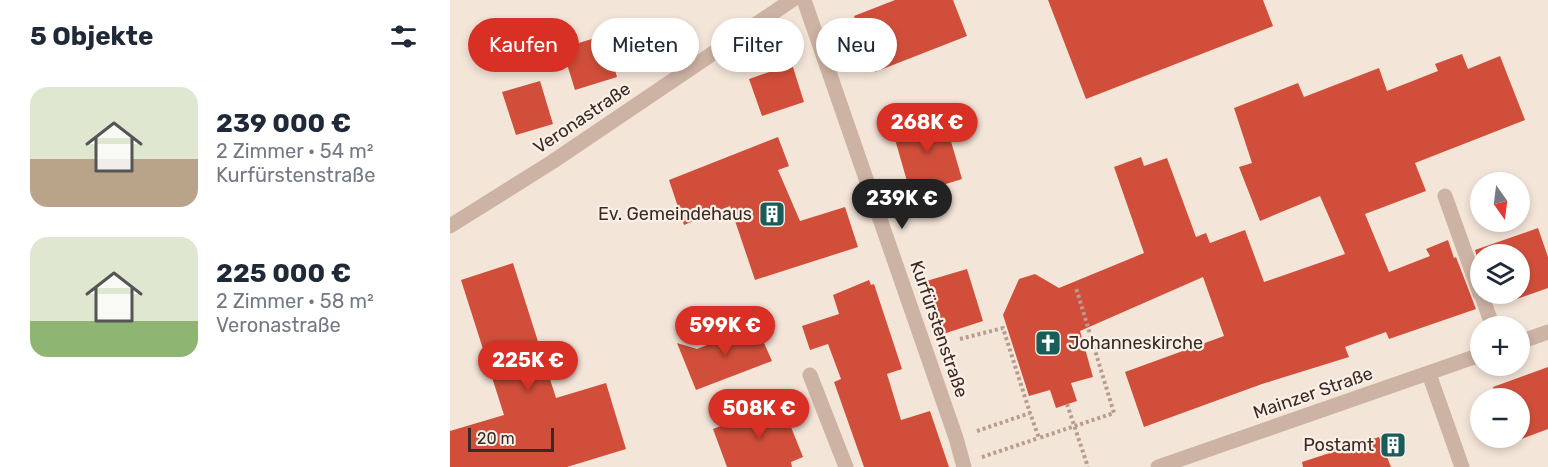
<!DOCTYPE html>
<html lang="de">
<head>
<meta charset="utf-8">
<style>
  :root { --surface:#fff; --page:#f2f2f3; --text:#1f2937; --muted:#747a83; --accent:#d93025 }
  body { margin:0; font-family:Rubik,sans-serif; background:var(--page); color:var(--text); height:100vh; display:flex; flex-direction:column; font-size:22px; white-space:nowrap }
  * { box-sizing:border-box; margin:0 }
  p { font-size:20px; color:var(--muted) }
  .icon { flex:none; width:33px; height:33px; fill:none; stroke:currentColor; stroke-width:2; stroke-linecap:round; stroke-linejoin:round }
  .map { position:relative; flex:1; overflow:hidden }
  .drawer { display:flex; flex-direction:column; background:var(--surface); width:450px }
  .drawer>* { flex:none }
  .top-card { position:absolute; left:18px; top:18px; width:570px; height:54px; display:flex; gap:12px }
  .needle { width:39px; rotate:166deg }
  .fabs { position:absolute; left:1020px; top:172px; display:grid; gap:12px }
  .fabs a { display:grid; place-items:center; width:60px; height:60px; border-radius:50%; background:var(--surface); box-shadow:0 3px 9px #0003; font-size:30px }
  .scale { position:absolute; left:18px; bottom:15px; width:86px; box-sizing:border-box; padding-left:6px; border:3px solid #382a27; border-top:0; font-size:16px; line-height:21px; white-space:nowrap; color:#382a27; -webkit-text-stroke:4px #fbefe6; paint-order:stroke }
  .price { position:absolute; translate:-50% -51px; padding:0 14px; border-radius:21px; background:var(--accent); color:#fff; font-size:20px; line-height:39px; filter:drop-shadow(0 2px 3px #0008) }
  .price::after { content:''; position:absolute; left:50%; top:36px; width:18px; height:14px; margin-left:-9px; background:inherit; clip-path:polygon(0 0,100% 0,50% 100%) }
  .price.selected { background:#222; color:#fff }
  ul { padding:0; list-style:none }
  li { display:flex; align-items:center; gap:18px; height:150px; padding:0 30px }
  li span { display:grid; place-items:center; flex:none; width:168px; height:120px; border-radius:18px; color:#555 }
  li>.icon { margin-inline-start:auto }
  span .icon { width:72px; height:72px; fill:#fffc; stroke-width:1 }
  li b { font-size:26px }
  h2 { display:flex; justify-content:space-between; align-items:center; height:72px; padding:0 30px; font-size:26px }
  .tag { padding:0 21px; border-radius:27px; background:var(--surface); box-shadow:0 3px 9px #0003; font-size:21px; line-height:54px }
  .tag.selected { background:var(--accent); color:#fff }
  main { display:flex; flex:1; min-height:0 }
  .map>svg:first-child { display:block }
</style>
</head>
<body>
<main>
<section class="drawer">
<h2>5 Objekte<svg class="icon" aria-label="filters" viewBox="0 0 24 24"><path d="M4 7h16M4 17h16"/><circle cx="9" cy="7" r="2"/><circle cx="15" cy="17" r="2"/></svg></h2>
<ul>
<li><span style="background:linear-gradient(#dfe7d0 60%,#b9a48a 0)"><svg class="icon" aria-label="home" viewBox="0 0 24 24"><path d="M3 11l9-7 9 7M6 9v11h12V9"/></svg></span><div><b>239 000 €</b><p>2 Zimmer · 54 m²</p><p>Kurfürstenstraße</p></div></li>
<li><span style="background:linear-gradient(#dfe7d0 70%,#8fb573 0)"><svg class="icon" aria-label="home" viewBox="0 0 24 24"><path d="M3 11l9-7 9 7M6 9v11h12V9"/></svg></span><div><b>225 000 €</b><p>2 Zimmer · 58 m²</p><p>Veronastraße</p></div></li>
</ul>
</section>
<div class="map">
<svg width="1098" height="467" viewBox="0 0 1098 467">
  <rect width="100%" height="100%" fill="#f4e5d9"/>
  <!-- building -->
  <path fill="#d14f3a" d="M445 0H503L517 36 425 72 404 16Z
    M598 0H813L823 26 636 99Z
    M155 35 167 77 125 90 112 48Z
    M1012 54 1018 69 1050 56 1075 120 965 163 976 191 915 214 939 272 980 256 976 249 998 240 1004 258 1006 257 1026 309 939 339 936 332 895 347 899 357 812 384 694 427 675 372 774 336 753 277 630 331 643 377 621 383 627 401 606 408 600 390 579 396 553 315 569 279 585 274 609 288 694 253 664 167 691 157 694 166 717 158 746 237 756 233 760 243 795 230 814 282 895 254 870 196 810 221 789 167 802 163 784 108 848 83 854 97 929 68 937 91 988 71 985 64Z
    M342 64 354 102 312 116 299 79Z
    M90 81 103 124 66 135 52 92Z
    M493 114 512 179 461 195 442 129Z
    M328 137 339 166 328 170 350 221 395 207 408 247 305 280 280 206 234 225 219 180Z
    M1088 228 1098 257V288L1058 302 1057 298 1044 302 1041 294H1070V255H1030V266L1025 250Z
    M63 263 106 398 156 383 176 449 117 467H0V431L54 415 11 280Z
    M517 269 533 321 490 335 473 282Z
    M419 280 421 285 424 284 452 369 437 374 451 420 480 411 499 467H414L384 382 391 379 378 344 360 350 352 326 389 314 383 295Z
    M306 325 322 361 246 390 227 343 247 349Z
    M1098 367V429L1063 442 1062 438H1070V399H1047L1043 387Z
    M331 402 353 457 341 462 342 467H277L263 429Z
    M929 437 941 467H853L852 462Z"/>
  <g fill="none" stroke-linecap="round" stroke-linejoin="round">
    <!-- path -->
    <path stroke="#b99c8e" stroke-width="4" stroke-dasharray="3 3" stroke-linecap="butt" d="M510 339 553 328 580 413
      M617 404 638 467
      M527 431 580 413 589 438 664 413 626 288
      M532 457 589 438"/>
    <!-- lane -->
    <path stroke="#cdb3a4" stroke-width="15" d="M995 196 1030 294
      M1031 294 1043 327
      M360 375 396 467"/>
    <!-- street -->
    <path stroke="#cdb3a4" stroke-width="15" d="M354 0 506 438 514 467
      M0 226 102 162 342 0
      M1070 342 1098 332
      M979 374 1012 467
      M708 467 1030 355"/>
  </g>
  <!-- icons -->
  <defs>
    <symbol id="building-square" viewBox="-11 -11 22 22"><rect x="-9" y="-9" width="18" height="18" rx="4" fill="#185d5a" stroke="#fbefe6"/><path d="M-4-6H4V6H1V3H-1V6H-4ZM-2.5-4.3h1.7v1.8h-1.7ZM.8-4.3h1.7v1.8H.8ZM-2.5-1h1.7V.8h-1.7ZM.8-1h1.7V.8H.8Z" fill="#fff"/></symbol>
    <symbol id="church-square" viewBox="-11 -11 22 22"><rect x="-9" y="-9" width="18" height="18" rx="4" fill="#185d5a" stroke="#fbefe6"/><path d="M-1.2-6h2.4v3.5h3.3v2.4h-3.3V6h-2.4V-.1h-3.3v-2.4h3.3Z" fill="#fff"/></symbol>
  </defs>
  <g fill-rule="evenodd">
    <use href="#building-square" x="307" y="199" width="30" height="30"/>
    <use href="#church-square" x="583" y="328" width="30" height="30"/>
    <use href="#building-square" x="928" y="430" width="30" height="30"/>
  </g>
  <g text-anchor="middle" stroke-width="4.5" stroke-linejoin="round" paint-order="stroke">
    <!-- street labels -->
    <g font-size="18" fill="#382a27" stroke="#fbefe6">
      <text transform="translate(132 118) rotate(-34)" y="6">Veronastraße</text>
      <text transform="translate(489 329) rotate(71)" y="6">Kurfürstenstraße</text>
      <text transform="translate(863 393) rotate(-19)" y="6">Mainzer Straße</text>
    </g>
    <!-- poi labels -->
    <g font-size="18" fill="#382a27" stroke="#fbefe6" text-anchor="end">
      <text x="302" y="220">Ev. Gemeindehaus</text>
      <text x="618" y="349" text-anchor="start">Johanneskirche</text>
      <text x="924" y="451">Postamt</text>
    </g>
  </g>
</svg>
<div class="fabs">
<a><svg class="needle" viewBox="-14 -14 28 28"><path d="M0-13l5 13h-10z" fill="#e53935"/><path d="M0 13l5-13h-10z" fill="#747a83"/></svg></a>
<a><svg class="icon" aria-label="layers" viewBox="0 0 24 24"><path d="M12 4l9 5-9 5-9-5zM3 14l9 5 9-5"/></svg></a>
<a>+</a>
<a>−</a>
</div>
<div class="scale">20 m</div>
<b class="price" style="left:477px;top:154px">268K €</b>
<b class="price selected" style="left:452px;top:230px">239K €</b>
<b class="price" style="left:275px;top:357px">599K €</b>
<b class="price" style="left:78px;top:392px">225K €</b>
<b class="price" style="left:309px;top:440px">508K €</b>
<div class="top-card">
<a class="tag selected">Kaufen</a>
<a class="tag">Mieten</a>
<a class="tag">Filter</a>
<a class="tag">Neu</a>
</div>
</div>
</main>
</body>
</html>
